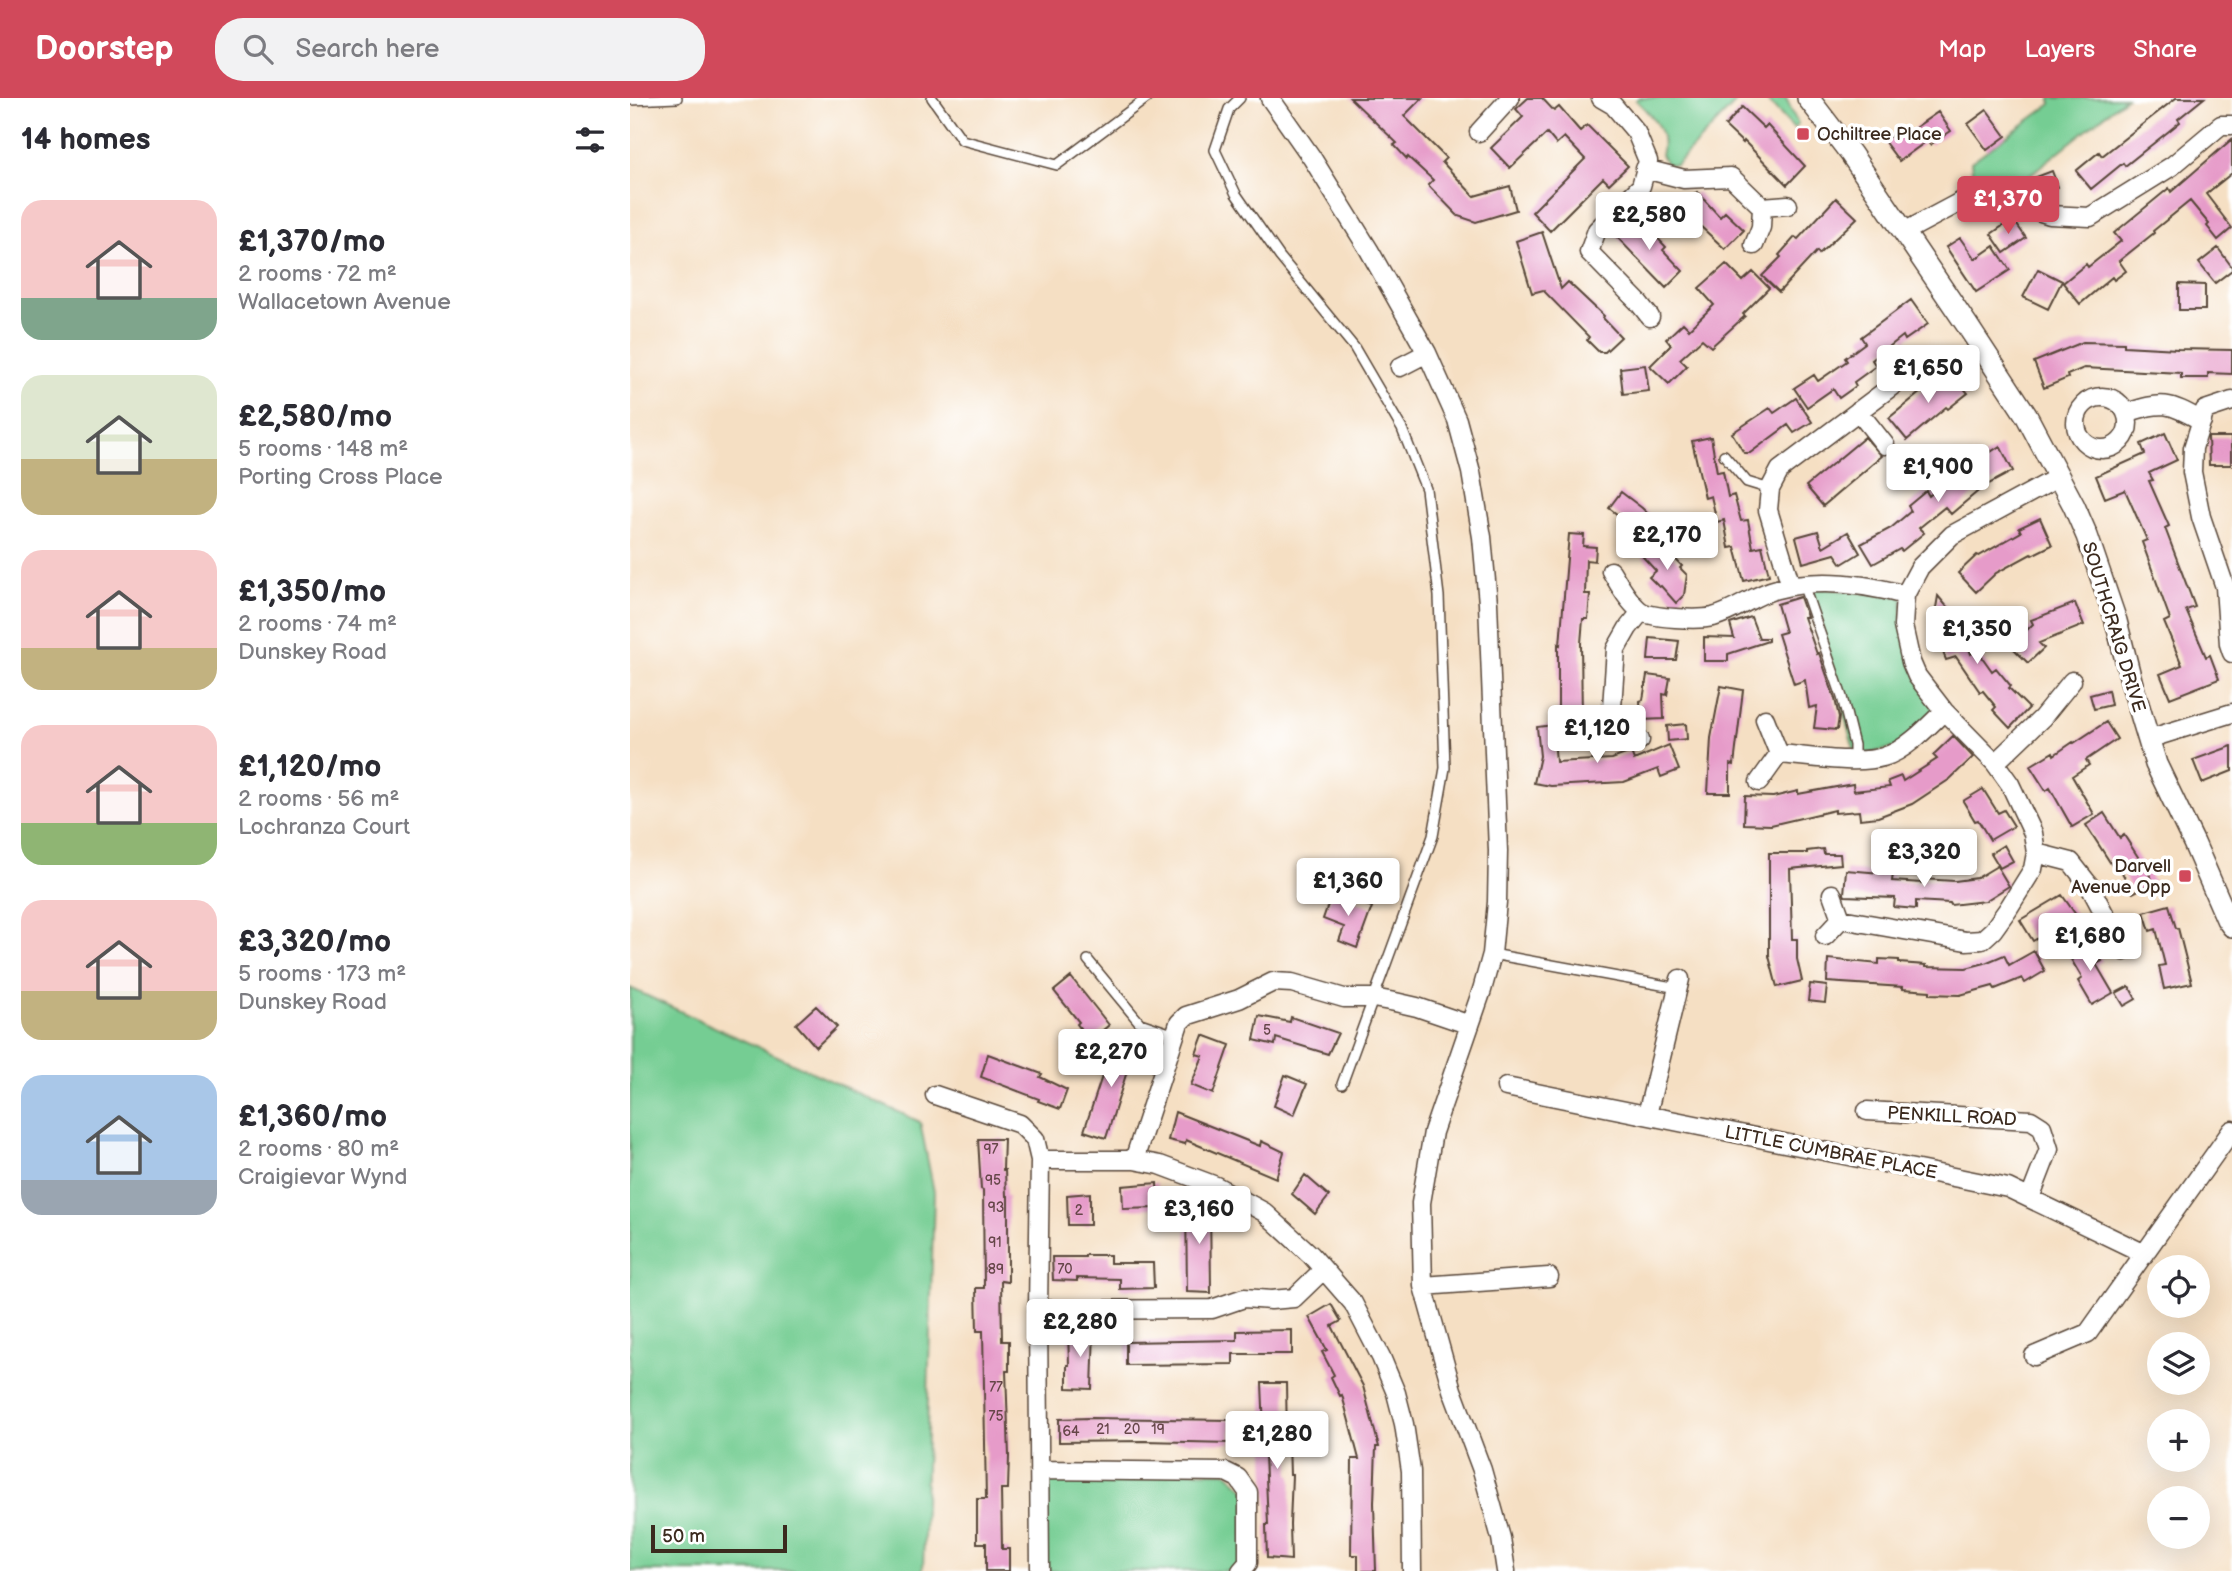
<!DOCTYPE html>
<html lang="en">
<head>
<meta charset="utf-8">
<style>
  :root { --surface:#fff; --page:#f2f2f3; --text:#2b2b33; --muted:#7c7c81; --accent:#d1495b }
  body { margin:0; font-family:"Balsamiq Sans",sans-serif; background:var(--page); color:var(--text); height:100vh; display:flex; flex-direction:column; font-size:26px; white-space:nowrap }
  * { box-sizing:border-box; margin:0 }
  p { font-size:23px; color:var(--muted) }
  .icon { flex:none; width:38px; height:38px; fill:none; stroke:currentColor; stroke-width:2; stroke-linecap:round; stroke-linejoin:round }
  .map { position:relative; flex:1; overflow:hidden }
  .details { display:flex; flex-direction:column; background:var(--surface); width:630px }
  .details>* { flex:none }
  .buttons { position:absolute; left:1517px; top:1157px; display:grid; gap:14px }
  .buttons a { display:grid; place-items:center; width:63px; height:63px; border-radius:50%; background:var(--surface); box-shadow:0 7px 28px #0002; font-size:35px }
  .scale { position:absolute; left:21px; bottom:18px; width:136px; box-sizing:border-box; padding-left:7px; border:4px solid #3b2a1e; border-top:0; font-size:19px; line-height:24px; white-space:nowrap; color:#3b2a1e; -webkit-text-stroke:5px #fff; paint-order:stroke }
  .price { position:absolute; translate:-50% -60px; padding:0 16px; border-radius:7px; background:#fff; color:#222; font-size:23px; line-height:46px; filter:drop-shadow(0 2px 4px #0008) }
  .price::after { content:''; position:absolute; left:50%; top:42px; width:21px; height:16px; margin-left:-10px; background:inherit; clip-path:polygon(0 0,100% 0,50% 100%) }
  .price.active { background:var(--accent); color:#fff }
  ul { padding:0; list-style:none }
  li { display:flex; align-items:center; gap:21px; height:175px; padding:0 21px }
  li span { display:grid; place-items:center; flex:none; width:196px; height:140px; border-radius:21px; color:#555 }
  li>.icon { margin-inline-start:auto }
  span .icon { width:84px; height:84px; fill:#fffc; stroke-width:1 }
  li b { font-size:30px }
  h2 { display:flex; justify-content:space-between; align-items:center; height:84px; padding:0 21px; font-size:30px }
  header { display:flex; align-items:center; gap:42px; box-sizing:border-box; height:98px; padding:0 35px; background:var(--accent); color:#fff }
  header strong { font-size:33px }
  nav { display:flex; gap:38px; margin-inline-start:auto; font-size:24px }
  .search { width:490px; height:63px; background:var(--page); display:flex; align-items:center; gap:18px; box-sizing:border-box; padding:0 24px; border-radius:28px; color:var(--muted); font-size:26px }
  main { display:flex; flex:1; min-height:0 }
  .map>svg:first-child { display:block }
</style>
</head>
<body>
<header>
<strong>Doorstep</strong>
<div class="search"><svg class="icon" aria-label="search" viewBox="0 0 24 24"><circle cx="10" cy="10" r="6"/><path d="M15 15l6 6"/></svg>Search here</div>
<nav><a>Map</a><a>Layers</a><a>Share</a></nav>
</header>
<main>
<section class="details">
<h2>14 homes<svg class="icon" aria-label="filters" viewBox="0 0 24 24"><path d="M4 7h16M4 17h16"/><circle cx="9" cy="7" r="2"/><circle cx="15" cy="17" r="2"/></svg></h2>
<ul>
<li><span style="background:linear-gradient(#f6c9c9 70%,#7fa58c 0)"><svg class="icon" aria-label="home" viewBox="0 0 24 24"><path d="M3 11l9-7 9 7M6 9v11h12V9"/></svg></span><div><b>£1,370/mo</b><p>2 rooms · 72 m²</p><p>Wallacetown Avenue</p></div></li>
<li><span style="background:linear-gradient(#dfe7d0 60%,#c2b280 0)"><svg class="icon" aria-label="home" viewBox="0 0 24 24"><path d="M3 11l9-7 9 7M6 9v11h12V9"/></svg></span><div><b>£2,580/mo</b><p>5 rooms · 148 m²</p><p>Porting Cross Place</p></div></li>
<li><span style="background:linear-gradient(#f6c9c9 70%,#c2b280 0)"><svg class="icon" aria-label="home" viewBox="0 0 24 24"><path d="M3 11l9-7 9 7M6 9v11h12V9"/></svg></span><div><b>£1,350/mo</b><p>2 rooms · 74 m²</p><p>Dunskey Road</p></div></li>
<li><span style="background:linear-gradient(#f6c9c9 70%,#8fb573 0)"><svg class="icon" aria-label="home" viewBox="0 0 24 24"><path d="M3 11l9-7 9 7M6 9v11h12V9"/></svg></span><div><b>£1,120/mo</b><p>2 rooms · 56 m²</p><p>Lochranza Court</p></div></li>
<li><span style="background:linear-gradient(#f6c9c9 65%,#c2b280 0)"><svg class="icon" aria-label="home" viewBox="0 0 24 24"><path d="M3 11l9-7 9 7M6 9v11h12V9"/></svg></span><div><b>£3,320/mo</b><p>5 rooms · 173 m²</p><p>Dunskey Road</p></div></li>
<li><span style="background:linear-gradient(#a9c7e8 75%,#9aa5b1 0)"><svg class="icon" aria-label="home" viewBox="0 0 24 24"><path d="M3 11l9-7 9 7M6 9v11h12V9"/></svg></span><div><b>£1,360/mo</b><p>2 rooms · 80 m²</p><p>Craigievar Wynd</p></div></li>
</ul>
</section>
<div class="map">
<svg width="1602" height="1473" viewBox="0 0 1602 1473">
  <rect width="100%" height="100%" fill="#fff"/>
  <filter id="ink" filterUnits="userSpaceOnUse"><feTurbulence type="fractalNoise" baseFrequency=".0143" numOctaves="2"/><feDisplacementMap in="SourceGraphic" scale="14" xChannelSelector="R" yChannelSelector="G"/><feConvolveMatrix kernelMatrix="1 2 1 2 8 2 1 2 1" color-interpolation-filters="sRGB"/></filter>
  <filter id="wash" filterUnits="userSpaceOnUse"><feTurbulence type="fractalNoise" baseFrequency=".00686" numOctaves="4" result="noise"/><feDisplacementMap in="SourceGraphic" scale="28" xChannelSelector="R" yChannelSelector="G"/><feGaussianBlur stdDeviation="1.57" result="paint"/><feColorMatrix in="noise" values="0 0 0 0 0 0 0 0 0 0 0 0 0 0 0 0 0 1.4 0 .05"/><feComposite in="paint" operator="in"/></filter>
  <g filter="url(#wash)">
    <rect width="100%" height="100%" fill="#f5dfc3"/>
    <!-- green -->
    <path fill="#74cd93" stroke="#587c58" stroke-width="2" d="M1008 0H1110L1046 67 1037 66 1031 57C1038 33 1022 18 1006 2Z
      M1135 0H1156L1168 26 1164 31Z
      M1421 0H1496L1392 83 1355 76 1343 80 1341 64 1421 6Z
      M1177 489 1273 499 1271 529 1311 612 1269 649 1226 658Z
      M0 890 290 1024 304 1094 293 1473H0Z
      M409 1372 596 1374 618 1394 611 1473H412Z"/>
    <g id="blocks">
      <!-- building -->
      <path fill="#e69bc9" d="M720 0H792L774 18 816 60 812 64 844 98 880 88 886 112 846 124 828 118 798 87 803 82 778 59 777 61 764 47 767 45Z
        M898 0H912L924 13 929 9 950 33 957 27 998 68 979 86 973 80 920 133 902 114 955 61 934 39 926 46 917 35 880 70 861 50 893 19 886 11Z
        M1546 0H1574L1548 21 1550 24 1539 33 1495 68 1493 65 1461 91 1446 73 1469 54 1472 58Z
        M1112 9 1134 30 1137 27 1175 68 1157 87 1114 43 1113 45 1095 28Z
        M1357 12 1376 38 1357 52 1338 26Z
        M1308 14 1321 33 1300 47 1297 43 1269 63 1254 43 1272 30 1276 36Z
        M1602 41V75L1576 96 1602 130 1588 142 1577 128 1579 126 1560 103 1523 133 1524 135 1489 163 1496 173 1484 182 1482 179 1450 206 1433 185 1456 166 1458 169 1491 143 1484 135 1539 90 1541 94Z
        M1422 73 1428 89 1407 97 1401 81Z
        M1067 94 1090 119 1095 114 1114 132 1095 151 1069 127 1066 130 1048 112Z
        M1206 100 1227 120 1189 156 1187 153 1149 194 1132 178 1151 159 1149 157 1165 139 1168 141Z
        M1000 119 1016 135 1020 132 1036 149 1033 152 1053 173 1036 190 983 135Z
        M1383 121 1396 140 1374 155 1361 136Z
        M912 134 931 191 938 184 974 218 973 220 991 239 975 254H969L957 242 959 239 913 192 902 195 886 143Z
        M1330 140 1345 161 1364 148 1380 172 1346 194 1316 149Z
        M1588 150 1602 169V172L1585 185 1569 165Z
        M1096 166 1113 183 1123 174 1139 190 1113 216 1115 218 1081 249 1072 241 1050 261 1057 268 1039 286 1020 268 1041 247 1036 241 1053 225 1059 231 1084 207 1069 190Z
        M1408 171 1432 183 1418 211 1393 199Z
        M1549 186 1575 187V212H1549Z
        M1281 202 1298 226 1275 242 1273 238 1242 262 1246 268 1224 284 1226 288 1209 300 1203 291 1177 309 1164 290 1184 277 1188 283 1217 263 1215 260 1235 245 1231 239Z
        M1453 244 1494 245V248L1548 251 1602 252V276L1578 275V280H1551V275L1454 270 1437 277 1438 280 1414 290 1404 264Z
        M1015 267 1019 293 993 296 990 270Z
        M1318 272 1338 295 1318 311 1316 309 1277 342 1259 320Z
        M1166 300 1182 324 1164 335 1158 327 1120 355H1114L1102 335 1140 310 1144 315Z
        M1535 335 1547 362 1519 375 1523 382 1519 383 1539 428 1535 430 1565 509 1556 512 1576 559 1580 557 1589 581 1540 600 1530 576 1552 567 1534 524 1540 521 1512 444 1517 442 1495 392 1475 400 1466 378 1515 356 1511 346Z
        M1081 339 1087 374 1093 373 1098 399 1104 397 1111 423 1118 422 1123 450 1132 448 1139 477 1114 483 1105 449 1099 450 1094 422 1087 424 1081 398 1075 400 1062 343Z
        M1235 339 1252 358 1193 408 1176 388Z
        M1578 339H1601V367H1579Z
        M1370 348 1383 373 1353 389 1321 416 1315 409 1289 430 1294 435 1272 453 1270 451 1243 466 1231 446 1261 430 1281 413 1278 408 1296 393 1299 398 1319 381Z
        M1275 352 1288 367 1276 378 1262 363Z
        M991 394 1012 410 1034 431 1019 448 1003 432 1005 430 979 410Z
        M1410 420 1422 447 1402 457 1401 456 1366 475 1346 494 1328 475 1347 457 1349 458 1391 434 1389 430Z
        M1188 433 1193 449 1218 434 1230 455 1212 466 1205 456 1173 465 1166 439Z
        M939 436 954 437 953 448 966 449 965 463 956 462 955 496H960L958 521H953L951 545 952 621 928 622V546L930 547Z
        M1029 444 1052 468 1050 470 1057 477 1054 497 1046 505 1031 488 1029 489 1019 479 1026 473 1013 459Z
        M1308 498 1329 523 1341 556 1347 552 1362 573 1366 570 1381 588 1379 590 1399 610 1380 630 1363 612 1366 609 1353 593 1350 594 1326 559 1316 562 1303 528Z
        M1170 499 1177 519H1174L1187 556 1189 555 1205 601 1209 619 1207 632 1184 630 1187 608 1179 610 1175 582 1164 586 1148 536 1155 534 1147 506Z
        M1445 505 1454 527 1409 545 1414 550 1398 565 1381 548 1403 526 1401 522Z
        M1121 519 1129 540H1138V543L1098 556V563H1074V539L1104 540 1100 526Z
        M1020 540 1049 543 1046 562H1018Z
        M1017 577 1040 580 1037 597 1033 596 1034 621 1011 622 1010 603 1013 602Z
        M1091 588 1113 592 1104 667 1100 666V695H1078L1081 640Z
        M1478 592 1481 607 1464 611 1460 597Z
        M1476 624 1487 641 1456 662 1459 667 1442 678 1464 716 1442 729 1420 690 1416 693 1400 668 1423 654 1424 657 1443 644 1444 645Z
        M1056 626 1057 641 1038 643 1037 628Z
        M923 627 926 664 982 661 1001 654 1004 662 1039 647 1049 672 1031 679 1028 671 994 684 921 688 904 685 910 658 907 629Z
        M1323 638 1343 659 1320 681 1282 706 1248 719 1230 721 1229 713 1205 715V712L1141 727 1114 726 1115 698 1143 699 1168 693V696L1223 686 1224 693 1260 689 1258 683 1271 678 1273 683 1307 661 1303 657Z
        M1602 648V673L1572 685 1563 662Z
        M1353 691 1368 715 1374 712 1384 728 1360 742 1348 722 1345 723 1333 703Z
        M1474 715 1490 740 1494 737 1524 784 1503 795 1489 769 1485 772 1456 727Z
        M1374 747 1383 763 1370 770 1361 755Z
        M1193 751 1194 756H1210L1211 766 1160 771 1162 841H1167V861L1172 883 1147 889 1139 858V755H1177V753Z
        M1367 768 1379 788 1355 803 1321 807 1320 805 1286 803V811L1264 809 1265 800 1215 798 1214 796 1216 772 1263 776 1262 783 1292 785V781L1325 783 1347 780Z
        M702 795 742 809 727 850 709 843 714 829 693 821Z
        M1432 797 1446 817 1403 843 1390 822Z
        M1539 807 1546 830H1548L1562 885 1534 891 1529 868 1535 867 1526 831 1520 833 1514 814Z
        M1460 843 1472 863 1466 866 1483 895 1462 907 1448 883 1452 880 1438 856Z
        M1404 853 1415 873 1395 885 1392 880 1365 891 1363 888 1330 897 1300 896V893L1273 891V889L1197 884 1198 861 1249 866V861L1269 862V865L1296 867V869L1336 870 1355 865 1374 857 1379 867Z
        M441 879 479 927 460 943 447 926 449 924 424 893Z
        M1180 886 1197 888 1195 905 1178 903Z
        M1499 888 1506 901 1494 908 1486 895Z
        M186 908 207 929 186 949 166 926Z
        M629 918 660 924 661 919 708 935 698 956 646 940 645 947 624 942Z
        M573 937 600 947 583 996 561 987 573 958 566 956Z
        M485 942 510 952 504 969 499 967 476 1040 454 1033 474 972 477 973Z
        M358 956 412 976 410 979 437 992 430 1011 408 1003 409 1001 351 979Z
        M655 977 677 986 664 1017 644 1008Z
        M545 1014 630 1048 631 1043 654 1054 646 1080 556 1042 555 1046 538 1042Z
        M348 1041H374L373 1072H375L376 1098H378V1184L371 1183 372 1243H379V1273H376L379 1358 378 1391H371L372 1451H379V1473H356V1445H347V1401H356L353 1233H347L346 1190H354L353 1092 351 1091Z
        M675 1077 699 1098 685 1116 662 1096Z
        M527 1085 528 1110 493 1111 492 1088Z
        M460 1095V1127H438L437 1097Z
        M556 1101H580L581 1195 557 1194Z
        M455 1157H480V1165H523L524 1190 490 1191V1181L447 1180V1183L423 1182 422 1159H455Z
        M701 1206 711 1223 702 1228 733 1288 749 1349H746L744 1405 746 1473H728V1457H721L722 1361H729L712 1297 710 1298 701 1279 704 1277 692 1254 697 1252 679 1219Z
        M438 1231H464L462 1291 437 1290V1267H439Z
        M662 1232V1256H603V1266L496 1267V1244L607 1242V1233Z
        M632 1285H656L657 1342H659L660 1377H662L660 1426 661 1462 637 1460 636 1427H638Z
        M460 1320 601 1322V1345L514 1343 429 1344V1321Z"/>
    </g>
  </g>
  <g filter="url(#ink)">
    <use href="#blocks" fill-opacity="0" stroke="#574537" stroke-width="2"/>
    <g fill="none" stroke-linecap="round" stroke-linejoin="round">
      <defs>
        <path id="service" d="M302 0 332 42 427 67 517 0
          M610 0 599 11 585 52 606 96 650 159 724 249 772 331 796 391 809 498 815 670 803 738 712 986
          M0 2 47 0
          M1094 357 1117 384 1140 391
          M1173 486 1212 599 1224 647V661
          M862 856 1048 890
          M458 862 510 925 545 937"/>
        <path id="minor" d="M640 0 682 60 739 152 797 255 827 322 841 374 852 439 858 505 868 753 867 804 862 856 852 892 803 1034 791 1105 793 1188 822 1292 852 1372 871 1440 876 1473
          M971 0 983 7 1006 34 1018 63 1011 88 967 132 959 154 1009 205 1020 219
          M849 34 880 0
          M1015 71 1054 81 1101 79 1132 109 1158 107
          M1274 134 1349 94 1420 117 1460 119 1542 68 1591 27H1602
          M1124 147 1131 129 1132 109
          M770 269 797 255
          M1446 325a26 26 0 1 1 52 0a26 26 0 1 1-52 0Z
          M1602 303 1575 312 1563 350 1562 374 1571 419 1595 489 1599 546 1602 555
          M1228 313 1255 347
          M1496 315C1534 303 1537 304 1572 323
          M981 473C989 486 997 502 1009 512 1020 521 1070 522 1083 519 1106 513 1125 496 1147 491 1188 480 1235 486 1275 497
          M1161 488 1138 412 1140 391 1150 372 1262 288
          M1135 621 1149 656
          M941 641 981 624
          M1518 641 1602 615
          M1010 642 981 624 986 551 998 530 1011 514
          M1365 665 1412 620 1442 583
          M1129 684 1149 656C1177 658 1227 667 1253 659 1274 654 1299 628 1314 613
          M1406 755 1441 764 1459 787 1494 853
          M1202 796 1211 821
          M1195 838 1211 821 1336 843 1352 842 1363 832 1378 811 1403 771 1406 755 1403 735 1380 686 1365 665 1314 613 1287 578 1281 564 1273 528 1275 497 1290 469 1322 437 1429 379
          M876 989 1378 1090 1515 1156
          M305 997 390 1026 405 1041 410 1062
          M1237 1013 1401 1022 1412 1029 1419 1051 1400 1100
          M1017 1017 1050 881
          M504 1062 549 925 556 918 609 901 643 884 662 885 714 900H743L765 904 787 909 840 927
          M793 1188 919 1179
          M408 1212 582 1211 614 1200 641 1202 664 1200 693 1172
          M1404 1258 1458 1235 1602 1032
          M409 1372 596 1374 608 1380 618 1394V1465L611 1473
          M410 1473 408 1212 410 1062H504L530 1067 586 1088 634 1114 681 1157 723 1205 751 1259 766 1295 774 1326 781 1373 782 1473"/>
        <path id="tertiary" d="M1178 0 1221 56 1337 227 1396 317 1444 408 1457 438 1486 523 1502 586 1526 666 1564 745 1597 821 1602 828"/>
      </defs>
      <!-- service casing -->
      <use href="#service" stroke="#574537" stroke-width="12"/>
      <!-- minor casing -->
      <use href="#minor" stroke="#574537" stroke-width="21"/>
      <!-- tertiary casing -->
      <use href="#tertiary" stroke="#574537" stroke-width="24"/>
      <!-- service -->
      <use href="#service" stroke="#fff" stroke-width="9"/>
      <!-- minor -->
      <use href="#minor" stroke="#fff" stroke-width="18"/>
      <!-- tertiary -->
      <use href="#tertiary" stroke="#fff" stroke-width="21"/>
    </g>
  </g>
  <!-- markers -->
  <g fill="#d1495b" stroke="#fff" stroke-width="2.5">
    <rect x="1166" y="29" width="14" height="14" rx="3.5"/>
    <rect x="1548" y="771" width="14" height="14" rx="3.5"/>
  </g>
  <g text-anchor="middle" stroke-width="7" stroke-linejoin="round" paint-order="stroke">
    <!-- number labels -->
    <g font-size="14" fill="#664649">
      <text x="637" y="937">5</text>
      <text x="361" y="1056">97</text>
      <text x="363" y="1087">95</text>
      <text x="366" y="1114">93</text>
      <text x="449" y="1117">2</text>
      <text x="365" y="1149">91</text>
      <text x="366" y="1176">89</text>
      <text x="435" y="1176">70</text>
      <text x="366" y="1294">77</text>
      <text x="366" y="1323">75</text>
      <text x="473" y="1336">21</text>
      <text x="502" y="1336">20</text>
      <text x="528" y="1336">19</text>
      <text x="441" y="1338">64</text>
    </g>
    <!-- poi labels -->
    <g font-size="18" fill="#3b2a1e" stroke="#fff" text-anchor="start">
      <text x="1187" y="42">Ochiltree Place</text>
      <text x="1541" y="774" text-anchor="end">Darvell<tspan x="1541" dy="21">Avenue Opp</tspan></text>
    </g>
    <!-- street labels -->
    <g font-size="18" fill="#3b2a1e" stroke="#fff">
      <text transform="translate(1484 529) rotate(73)" y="6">SOUTHCRAIG DRIVE</text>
      <text transform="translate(1322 1018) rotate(3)" y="6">PENKILL ROAD</text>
      <text transform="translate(1201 1054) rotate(11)" y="6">LITTLE CUMBRAE PLACE</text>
    </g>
  </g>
</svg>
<div class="buttons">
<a><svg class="icon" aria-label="locate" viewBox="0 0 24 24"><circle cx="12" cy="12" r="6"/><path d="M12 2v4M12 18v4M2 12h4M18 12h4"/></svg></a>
<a><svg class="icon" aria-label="layers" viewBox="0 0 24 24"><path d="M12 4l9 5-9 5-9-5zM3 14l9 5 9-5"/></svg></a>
<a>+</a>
<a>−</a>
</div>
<div class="scale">50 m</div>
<b class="price active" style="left:1378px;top:138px">£1,370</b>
<b class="price" style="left:1019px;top:154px">£2,580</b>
<b class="price" style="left:1298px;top:307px">£1,650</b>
<b class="price" style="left:1308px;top:406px">£1,900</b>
<b class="price" style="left:1037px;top:474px">£2,170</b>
<b class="price" style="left:1347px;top:568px">£1,350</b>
<b class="price" style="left:967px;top:667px">£1,120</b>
<b class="price" style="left:1294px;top:791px">£3,320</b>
<b class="price" style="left:718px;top:820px">£1,360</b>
<b class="price" style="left:1460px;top:875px">£1,680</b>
<b class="price" style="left:481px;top:991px">£2,270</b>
<b class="price" style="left:569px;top:1148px">£3,160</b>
<b class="price" style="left:450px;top:1261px">£2,280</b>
<b class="price" style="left:647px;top:1373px">£1,280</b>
</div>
</main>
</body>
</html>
